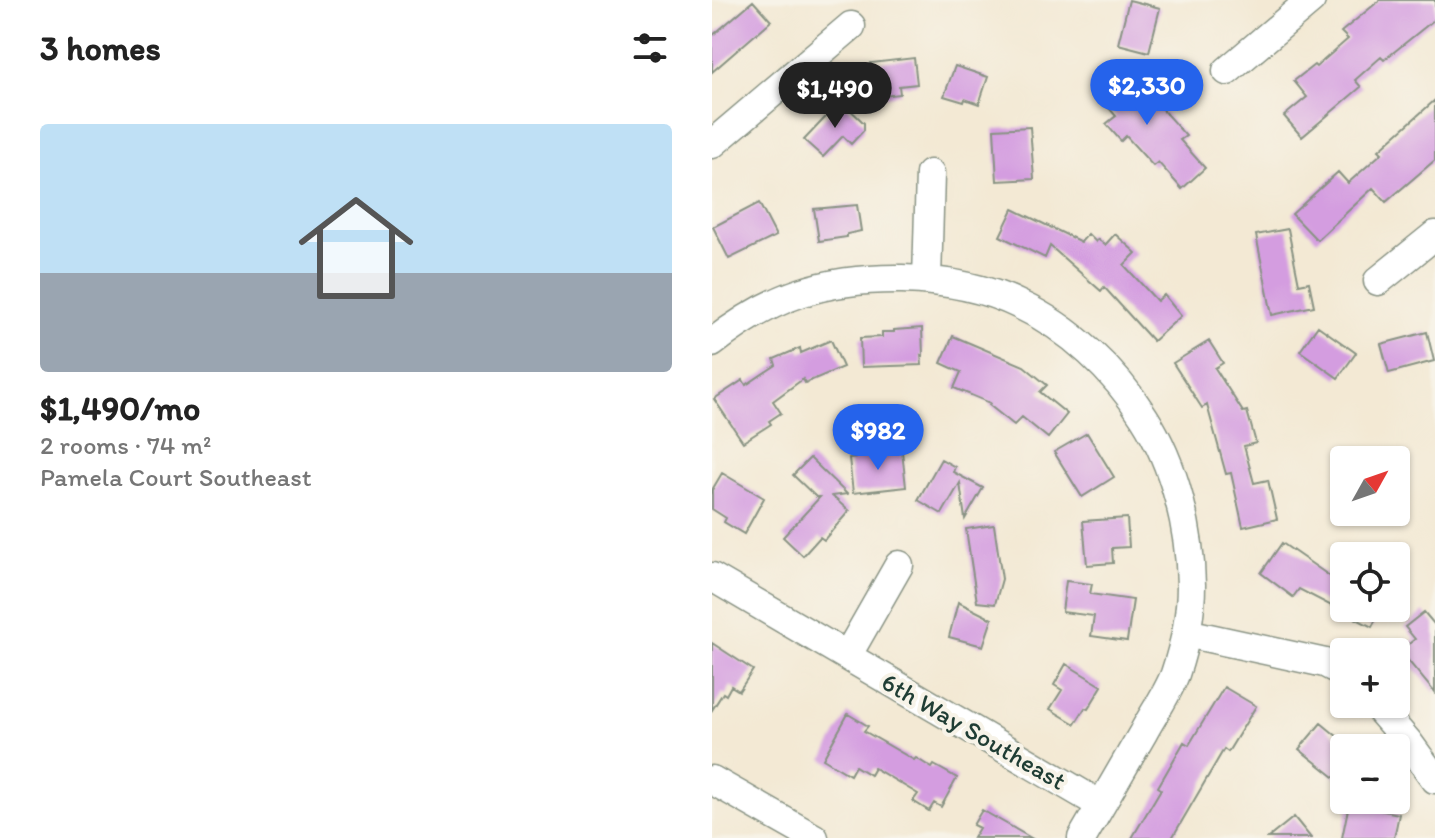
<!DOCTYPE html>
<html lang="en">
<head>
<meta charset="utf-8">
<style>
  :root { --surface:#fff; --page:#f6f6f6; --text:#222; --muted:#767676; --accent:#2563eb }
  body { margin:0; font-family:Itim,sans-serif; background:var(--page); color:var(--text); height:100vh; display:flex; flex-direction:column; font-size:30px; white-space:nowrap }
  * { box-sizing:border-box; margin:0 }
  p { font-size:26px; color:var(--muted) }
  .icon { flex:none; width:44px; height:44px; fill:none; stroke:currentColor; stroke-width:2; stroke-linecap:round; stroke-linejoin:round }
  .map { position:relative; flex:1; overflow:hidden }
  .details { display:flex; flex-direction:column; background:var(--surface); width:712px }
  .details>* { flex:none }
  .needle { width:52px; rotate:50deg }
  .controls { position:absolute; left:618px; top:446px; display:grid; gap:16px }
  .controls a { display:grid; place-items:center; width:80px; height:80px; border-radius:8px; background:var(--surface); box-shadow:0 2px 6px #0004; font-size:40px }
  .price { position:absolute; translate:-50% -68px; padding:0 18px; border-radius:28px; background:var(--accent); color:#fff; font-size:26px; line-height:52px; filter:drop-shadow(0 2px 4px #0008) }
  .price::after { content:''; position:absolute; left:50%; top:48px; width:24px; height:18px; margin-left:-12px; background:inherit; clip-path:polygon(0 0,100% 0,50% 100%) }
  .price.current { background:#222; color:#fff }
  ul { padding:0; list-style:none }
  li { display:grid; align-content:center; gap:16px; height:424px; padding:0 40px }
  li span { display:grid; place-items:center; height:248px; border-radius:8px; color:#555 }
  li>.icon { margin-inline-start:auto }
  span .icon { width:144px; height:144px; fill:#fffc; stroke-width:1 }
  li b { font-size:34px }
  h2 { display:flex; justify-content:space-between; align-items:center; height:96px; padding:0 40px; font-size:34px }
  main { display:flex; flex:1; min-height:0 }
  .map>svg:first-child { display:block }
</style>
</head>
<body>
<main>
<section class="details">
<h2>3 homes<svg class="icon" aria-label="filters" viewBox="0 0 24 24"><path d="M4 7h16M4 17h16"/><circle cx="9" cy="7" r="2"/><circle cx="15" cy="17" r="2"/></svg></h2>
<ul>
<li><span style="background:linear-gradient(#bfe0f5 60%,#9aa5b1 0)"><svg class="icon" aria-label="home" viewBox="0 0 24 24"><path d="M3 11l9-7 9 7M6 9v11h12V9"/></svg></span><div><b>$1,490/mo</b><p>2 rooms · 74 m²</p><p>Pamela Court Southeast</p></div></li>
</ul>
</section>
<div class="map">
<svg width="723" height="838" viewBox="0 0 723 838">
  <rect width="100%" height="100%" fill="#f7f3e8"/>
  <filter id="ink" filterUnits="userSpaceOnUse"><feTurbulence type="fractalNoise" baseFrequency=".0125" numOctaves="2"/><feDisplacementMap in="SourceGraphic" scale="16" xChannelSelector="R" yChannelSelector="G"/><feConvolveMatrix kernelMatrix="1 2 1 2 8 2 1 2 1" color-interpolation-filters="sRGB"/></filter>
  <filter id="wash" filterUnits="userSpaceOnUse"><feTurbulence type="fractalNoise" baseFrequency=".006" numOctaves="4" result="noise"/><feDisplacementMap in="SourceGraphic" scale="32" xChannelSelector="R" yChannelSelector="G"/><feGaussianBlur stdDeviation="1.8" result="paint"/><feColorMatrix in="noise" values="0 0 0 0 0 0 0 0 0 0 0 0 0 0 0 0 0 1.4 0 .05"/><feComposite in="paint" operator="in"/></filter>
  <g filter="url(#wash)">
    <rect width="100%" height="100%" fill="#f3e9d4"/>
    <g id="blocks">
      <!-- building -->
      <path fill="#d49de0" d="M417 0 448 8 437 52 406 44Z
        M668 0H723V19L672 60 669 57 643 80 649 87 590 137 572 116 595 97 582 81 602 65 604 67 636 39 629 32Z
        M41 1 59 21 0 72V36Z
        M202 58 205 84 187 86 188 94 164 97 159 63Z
        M243 66 276 77 267 104 253 99 252 102 232 96Z
        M399 66 424 94 431 88 474 136 468 140 493 168 470 189 446 162 441 166 414 136 409 141 394 124 404 116 377 85Z
        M723 100V160L674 202 661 188 605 240 580 214 626 172 636 183 670 153 667 150Z
        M129 101 152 123V130L139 144 131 136 111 157 92 140Z
        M318 127 322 179 285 181 282 129Z
        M47 203 64 236 17 259 1 227Z
        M145 205 149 231 135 234V237L107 241 102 209Z
        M301 209 369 242 376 234 384 242 386 239 393 245 403 234 424 253 412 265 445 301 452 295 469 316 441 341 392 287 389 291 338 246 333 258 288 236Z
        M576 229 587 284 597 282 602 306 560 315 544 235Z
        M606 326 644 353 626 378 588 351Z
        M210 328 211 356 209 355 210 365 149 367 148 338 170 337V332H182V330Z
        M715 332 722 361 677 373 669 344Z
        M241 336 312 366 335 385 328 392 355 414 336 438 310 417 302 425 277 405 278 403 242 388 249 372 229 363Z
        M119 340 131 367 93 383 91 379 61 401 69 413 57 421 59 424 31 442 2 399 31 380 34 385 64 365 62 359 88 348 89 353Z
        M497 341 511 363 503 368 531 412 535 411 544 443 532 446 542 483 556 480 565 519 531 527 519 473 514 474 495 405 490 408 461 363Z
        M375 433 402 477 370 497 342 452Z
        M190 451 194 487 141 493 137 458Z
        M98 458 135 494 120 496 137 511 112 540 108 537 91 556 71 537 108 497H104L81 475Z
        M229 459 243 467 241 472 271 488 253 519 248 483 230 514 206 500Z
        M10 473 52 498 32 534 12 522 14 518 0 509V490Z
        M415 518 417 547 400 548 401 563 375 565 371 521Z
        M282 525 290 579 283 604 265 602 254 529Z
        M570 543 632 586V608H670L660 627 587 589 581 597 549 573Z
        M354 581 380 584 378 594 421 600 415 641 379 636 382 616 350 612Z
        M246 602 280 619 271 646 237 637Z
        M712 612 723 625V693L688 651 703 639 693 627Z
        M0 643 41 670 27 691 19 686 14 695 11 693 0 710Z
        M354 664 390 686 376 709 373 708 363 724 338 709 350 690 342 685Z
        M512 687 544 706 516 752 512 749 460 838H420L449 789 446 787 472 742 477 745Z
        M136 714 156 726 152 731 202 760 204 758 220 768 222 765 245 778 229 807 222 803 217 811 201 801 206 794 162 768 158 775 143 766 138 775 111 759Z
        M609 723 632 742V785L587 749Z
        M637 804 687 814 682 838H630Z
        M270 810 319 838H261L267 828 261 825Z
        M582 817 599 838H556Z"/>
    </g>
  </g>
  <g filter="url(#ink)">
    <use href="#blocks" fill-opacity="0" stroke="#899384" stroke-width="2"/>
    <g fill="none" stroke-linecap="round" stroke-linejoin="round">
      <defs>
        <path id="minor" d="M515 71 599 0
          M0 144 139 26
          M215 280 218 174
          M666 281 723 235
          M0 343C61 295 113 278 190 279 230 280 272 287 308 305 358 328 403 371 432 417 463 465 478 529 479 585 479 614 472 647 463 674 455 695 441 714 431 733 411 768 390 803 370 838
          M0 577 389 805
          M474 633 613 663 632 673
          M135 656 187 565
          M663 704 696 742 723 779
          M0 780 102 838"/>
      </defs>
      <!-- minor casing -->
      <use href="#minor" stroke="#899384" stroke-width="31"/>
      <!-- minor -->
      <use href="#minor" stroke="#fff" stroke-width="28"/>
    </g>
  </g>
  <g text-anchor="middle" stroke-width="8" stroke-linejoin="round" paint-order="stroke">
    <!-- street labels -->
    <g font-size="26" fill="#1f3d34" stroke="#f7f3e8">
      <text transform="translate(262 731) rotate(30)" y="9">6th Way Southeast</text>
    </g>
  </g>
</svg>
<div class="controls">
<a><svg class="needle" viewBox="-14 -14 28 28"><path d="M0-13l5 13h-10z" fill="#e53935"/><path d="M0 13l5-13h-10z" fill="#767676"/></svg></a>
<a><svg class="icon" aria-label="locate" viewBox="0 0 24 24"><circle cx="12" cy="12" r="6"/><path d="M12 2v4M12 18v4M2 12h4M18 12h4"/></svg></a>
<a>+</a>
<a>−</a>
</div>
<b class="price" style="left:435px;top:127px">$2,330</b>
<b class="price current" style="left:123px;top:130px">$1,490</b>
<b class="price" style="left:166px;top:472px">$982</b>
</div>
</main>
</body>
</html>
